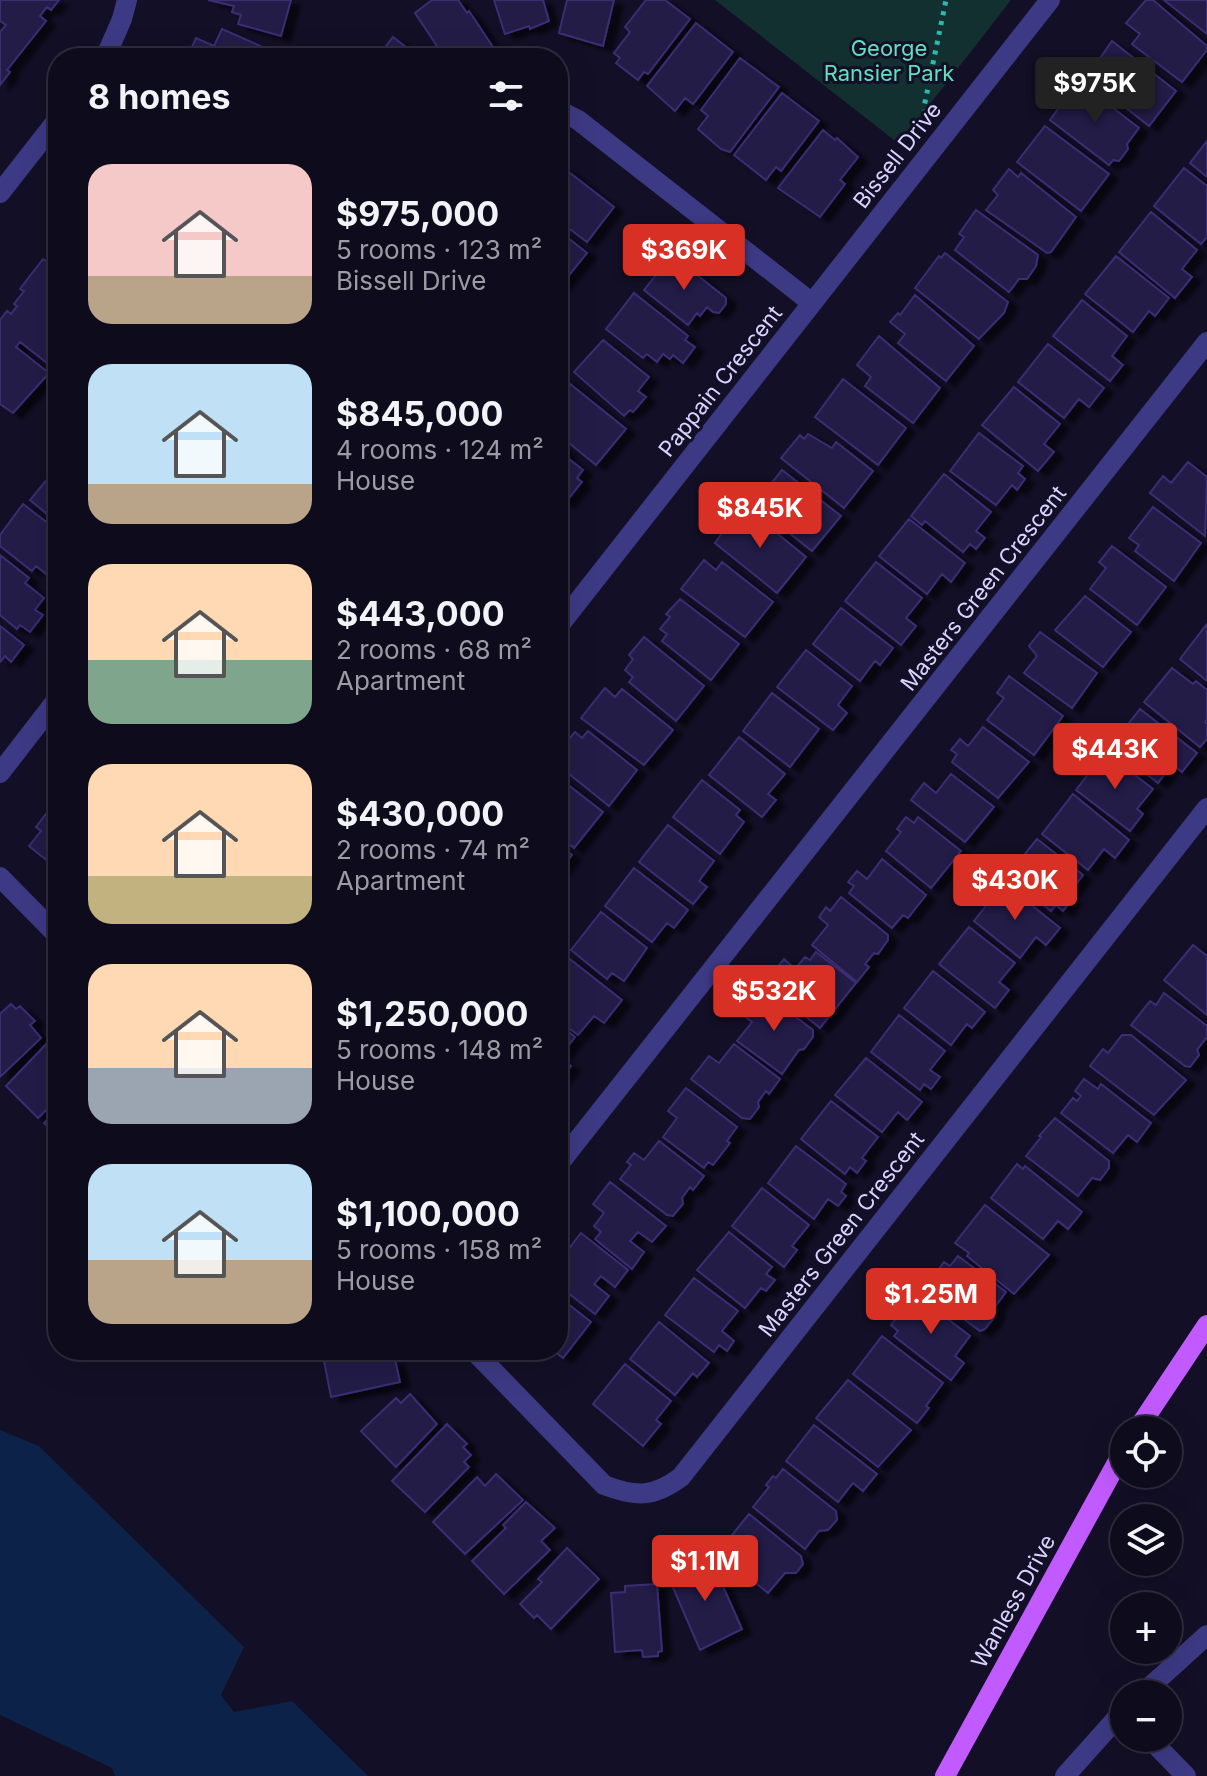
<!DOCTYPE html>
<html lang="en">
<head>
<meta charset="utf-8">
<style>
  :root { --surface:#0e0b1c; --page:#1c1929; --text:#f1f3f6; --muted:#9b9ba3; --line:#2e2b3b; --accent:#d93025 }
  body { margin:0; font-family:Inter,sans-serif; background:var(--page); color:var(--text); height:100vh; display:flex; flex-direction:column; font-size:30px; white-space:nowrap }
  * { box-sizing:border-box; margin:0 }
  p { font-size:26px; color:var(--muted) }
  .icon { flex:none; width:44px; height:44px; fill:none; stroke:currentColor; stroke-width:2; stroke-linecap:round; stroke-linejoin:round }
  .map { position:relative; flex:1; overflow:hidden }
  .sheet { position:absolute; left:48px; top:48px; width:520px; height:1312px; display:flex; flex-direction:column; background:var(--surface); border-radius:32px; box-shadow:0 8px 32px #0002,0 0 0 2px var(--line) }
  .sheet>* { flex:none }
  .buttons { position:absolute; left:1110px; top:1416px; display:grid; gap:16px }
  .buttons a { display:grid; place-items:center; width:72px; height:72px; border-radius:50%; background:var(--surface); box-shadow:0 8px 32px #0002,0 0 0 2px var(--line); font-size:40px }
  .price { position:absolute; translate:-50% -68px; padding:0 18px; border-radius:8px; background:var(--accent); color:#fff; font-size:26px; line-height:52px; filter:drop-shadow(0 2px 4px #0008) }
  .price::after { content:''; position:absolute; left:50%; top:48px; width:24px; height:18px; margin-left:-12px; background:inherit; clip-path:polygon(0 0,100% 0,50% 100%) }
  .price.on { background:#222; color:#fff }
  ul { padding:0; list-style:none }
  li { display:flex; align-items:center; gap:24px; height:200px; padding:0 40px }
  li span { display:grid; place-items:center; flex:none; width:224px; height:160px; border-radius:24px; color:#555 }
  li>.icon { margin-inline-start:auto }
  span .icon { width:96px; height:96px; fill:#fffc; stroke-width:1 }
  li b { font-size:34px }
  h2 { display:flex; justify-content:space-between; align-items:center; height:96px; padding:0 40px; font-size:34px }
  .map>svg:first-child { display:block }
</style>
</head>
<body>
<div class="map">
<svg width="1207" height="1776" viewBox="0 0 1207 1776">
  <defs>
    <filter id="shadow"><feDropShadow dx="9" dy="5" stdDeviation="2" flood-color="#0009"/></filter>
  </defs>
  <rect width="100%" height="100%" fill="#130f26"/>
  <!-- green -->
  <path fill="#12302f" d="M715 0H1011L899 144Z"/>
  <!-- water -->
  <path fill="#0c2248" d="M0 1430 39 1446 244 1647 221 1695 234 1712 292 1701 368 1776H115L112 1768 0 1715Z"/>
  <!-- building -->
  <path fill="#241b47" stroke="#3b2d73" stroke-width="2" filter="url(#shadow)" d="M0 0H59L51 10 47 7 40 16 46 21 7 70 10 72 0 85V32L6 25 0 21Z
    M208 0H291L281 36 238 24 241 15 232 12 234 6Z
    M432 0H458L467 13 469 11 493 47 477 58H464L462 55 457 58H445L415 13Z
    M494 0H543L549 21 530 29 529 26 505 34Z
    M567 0H614L603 46 559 33Z
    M646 0H665L690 19 648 74 644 72 638 80 616 63 620 58 614 53 630 32 625 27Z
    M1146 0H1153L1207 46V50L1182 82 1132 44 1140 34 1126 23Z
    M1164 0H1207V34Z
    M696 23 733 52 693 104 685 98 675 111 647 86Z
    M222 29 281 55 280 58H187L196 38 214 46Z
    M393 37 420 58H377Z
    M1112 41 1176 91 1149 126 1087 77Z
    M740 58 779 87 730 152 721 149 698 129 708 116 701 110Z
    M1083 85 1139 128 1127 144 1128 149 1119 161 1113 160 1109 165 1050 120 1069 94 1074 98Z
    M782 93 819 121 781 171 776 167 766 180 734 155Z
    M1045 126 1109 174 1081 211 1017 162Z
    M823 130 835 140 837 138 858 157 840 180 845 184 820 217 778 188Z
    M1207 141V177L1190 163Z
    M561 166 614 207 587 242 558 220V168Z
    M1184 168 1207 186V237L1201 244 1154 206Z
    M1009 169 1018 177 1021 173 1076 217 1051 252 1047 253 986 210 998 195 993 190Z
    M976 210 1038 255 1036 266 1027 279H1019L1009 292 955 250 964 237 959 234Z
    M1151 212 1197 250 1182 269 1192 277 1175 298 1119 252Z
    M558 230 587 253 558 289Z
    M54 252 58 255V292L56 290 52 296 58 301V357L51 366 20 342 16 347 49 373 13 413 0 404V320L7 311 11 314 17 306 14 304 24 291 20 289 43 259 46 261Z
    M945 253 1008 302 1004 313 979 339 915 288 939 256 941 258Z
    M672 255 726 298V304L719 313 713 312 707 307 700 316 697 313 688 325 644 290Z
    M1116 256 1169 298 1155 316 1149 311 1133 332 1085 294Z
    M634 293 688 336 685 340 695 347 683 363 673 355 670 359 663 354 657 362 647 354 643 358 606 329Z
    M915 295 974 346 946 381 898 343 905 334 890 322 898 313 900 315Z
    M1082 300 1127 336 1112 356 1123 365 1110 381 1053 336Z
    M879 336 940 388 913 423 865 386 871 377 857 365Z
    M603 340 649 377 638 391 646 397 633 412 630 410 624 416 574 372Z
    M1048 344 1104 388 1089 407 1079 399 1064 418 1018 382Z
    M564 379 626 429 596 465 558 434V386Z
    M843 379 906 428 878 465 815 417Z
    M1014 387 1060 424 1044 444 1054 452 1038 471 982 425Z
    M979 433 1023 466 1018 473 1025 479 1017 490 1012 485 996 505 950 471Z
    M808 434 832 448 836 442 873 471 844 508 781 458 800 435 804 439Z
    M558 445 567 452 564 455 583 470 577 478 582 482 565 503 558 497Z
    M1188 462 1207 477 1205 536 1150 493 1163 476 1171 483Z
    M58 466V523L30 500Z
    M782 470 841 516 812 551 749 501 762 485 771 493 775 489 770 485Z
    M944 474 991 512 976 531 985 538 976 549 970 544 963 552 925 521 922 525 911 516Z
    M23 504 58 531V579L56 582 36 566 32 571 0 546V535Z
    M1153 507 1201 543 1174 581 1135 551 1139 545 1129 538Z
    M738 510 754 520 757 517 806 557 777 593 715 543Z
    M909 519 965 563 951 582 942 574 927 594 879 556Z
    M1112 546 1166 587 1137 625 1090 589 1106 568 1099 562Z
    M0 555 29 578 25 583 44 598 35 610 43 615 30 632 20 625 17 629 0 615Z
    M704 560 716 570 722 562 773 602 745 637 681 589Z
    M876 562 922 598 906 618 916 626 901 645 845 601Z
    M1085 596 1131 632 1103 667 1055 630Z
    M680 599 739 644 711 680 662 641 667 634 660 629 670 617 666 614Z
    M841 608 893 648 880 665 875 661 860 681 813 644Z
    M1207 624V681L1180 659Z
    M0 626 24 645 11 662 5 656 0 662Z
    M1040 632 1097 673 1072 708 1024 673 1037 656 1029 646Z
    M644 637 704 686 676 721 629 682 633 677 625 670 633 659 629 655Z
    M806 650 852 686 838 705 847 713 833 730 777 687Z
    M1172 668 1193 684 1196 681 1207 690V719L1205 722 1207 724V739L1200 747 1144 702Z
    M1009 676 1063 716 1034 755 987 720 1004 698 997 693Z
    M605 688 615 697 622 689 673 730 644 765 581 718Z
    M772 693 819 729 790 767 743 731Z
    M1140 709 1197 753 1182 772 1172 764 1158 783 1111 746Z
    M983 727 1029 762 998 798 952 762 957 754 951 750 960 739 968 746Z
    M588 731 637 770 609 806 558 765V746L567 735 570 738 575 732 582 738Z
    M739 737 785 774 768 794 776 800 762 817 709 775Z
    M1105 752 1153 789 1137 809 1143 814 1130 831 1076 790Z
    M951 774 994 807 965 842 911 800 924 783 936 793Z
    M558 777 603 812 574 848 558 835Z
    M702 780 740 810 736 815 744 822 720 854 673 817Z
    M1073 794 1129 840 1115 858 1104 849 1088 870 1042 834Z
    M55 802 58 805V861L55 858 50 863 29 846 41 831 36 827Z
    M906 817 914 823 918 817 961 851 931 888 886 851 901 832 897 829Z
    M668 825 714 861 699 881 707 887 693 904 639 862Z
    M1037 839 1083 875 1067 896 1072 900 1063 911 1056 905 1051 911 1007 876Z
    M558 845 572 855 558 873Z
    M882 859 926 895 908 918 903 915 892 928 849 893 854 886 848 882 857 871 867 879Z
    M634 868 688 910 674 928 667 923 652 942 605 906Z
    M1004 883 1060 928 1046 945 1036 937 1020 958 974 921Z
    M841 897 888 935V940L878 954 874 953 865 964 869 967 857 982 812 945 828 925 819 917 826 907 830 911Z
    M601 912 647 948 624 981 612 973 607 979 571 950Z
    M969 927 1015 963 999 982 1009 990 995 1008 939 964Z
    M1193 945 1207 956V1015L1164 980Z
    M816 952 856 983 820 1028 765 983 784 959 795 969 805 957 810 960Z
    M566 956 622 1000 604 1023 594 1016 578 1035 558 1020V967Z
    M933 971 985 1012 972 1028 967 1024 951 1045 904 1008Z
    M761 991 813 1030V1037L804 1049 799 1050 782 1074 737 1041 752 1022 743 1015Z
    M1164 993 1207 1026V1037L1197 1050 1199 1055 1190 1067 1185 1066 1131 1025 1150 1001 1156 1005Z
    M11 1004 16 1009 20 1006 35 1021 30 1025 41 1038 0 1077V1014Z
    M899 1015 945 1051 930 1070 940 1077 931 1089 924 1084 920 1090 871 1052Z
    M558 1024 575 1037 559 1058 571 1066 558 1083Z
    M1122 1035H1131L1186 1080 1154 1115 1090 1066 1103 1049 1108 1053Z
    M53 1037 58 1042V1098L38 1118 6 1086Z
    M734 1044 780 1079 769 1094 766 1091 758 1102 759 1107 750 1119 742 1118 691 1079 709 1056 719 1063Z
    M866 1058 922 1102 907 1120 898 1112 882 1132 835 1095Z
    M1084 1079 1098 1089 1101 1084 1151 1123 1137 1142 1128 1135 1113 1153 1061 1113 1073 1098 1077 1101 1081 1096 1075 1091Z
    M686 1088 737 1127 727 1141 730 1143 713 1165 708 1162 704 1168 663 1137 677 1118 668 1111Z
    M831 1101 878 1137 862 1158 866 1161 857 1173 850 1167 845 1174 801 1139Z
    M58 1109V1137L44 1123Z
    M1055 1118 1109 1161V1168L1100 1180 1092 1178 1078 1196 1026 1156 1041 1137 1039 1136Z
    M659 1141 704 1176 693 1190 690 1187 682 1198 683 1204 673 1216 667 1215 620 1179 631 1165 627 1162 634 1153 644 1160Z
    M796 1146 846 1184 841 1192 846 1196 838 1206 828 1199 814 1219 768 1183Z
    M1017 1164 1023 1169 1025 1166 1082 1212 1068 1229 1058 1221 1043 1239 991 1198Z
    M610 1182 666 1226 652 1242 638 1232 630 1241 644 1252 632 1269 595 1239 601 1232 594 1226 604 1213 593 1204Z
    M762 1188 809 1225 792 1246 797 1250 784 1267 732 1226Z
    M985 1205 1049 1255 1014 1294 967 1256 969 1253 955 1243Z
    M729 1232 772 1267 766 1274 775 1280 766 1291 761 1288 745 1308 697 1270Z
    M581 1233 628 1270 615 1287 601 1276 594 1284 609 1296 595 1314 558 1285V1250L564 1255Z
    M958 1256 1006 1292 992 1311 995 1313 993 1319 985 1329 980 1331 924 1289 944 1262 950 1266Z
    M694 1278 738 1311 722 1331 734 1341 727 1351 719 1345 714 1352 665 1315Z
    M915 1294 970 1336 955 1356 964 1363 951 1380 894 1336 898 1331 891 1325Z
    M558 1296 591 1322 563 1358 553 1350H558Z
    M659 1322 709 1363 697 1377 693 1373 675 1395 630 1359Z
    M882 1336 943 1383 926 1406 929 1408 917 1423 853 1374Z
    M322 1350H381L383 1361 395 1359 400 1382 331 1397Z
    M625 1364 671 1401 656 1420 661 1424 643 1446 593 1404Z
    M848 1380 911 1430 878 1467 816 1418Z
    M410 1394 437 1424 396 1467 361 1431 396 1398 401 1403Z
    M447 1424 467 1444 463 1447 471 1455 464 1462 469 1467 425 1512 392 1481Z
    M814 1425 877 1474 863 1491 853 1483 838 1502 786 1461Z
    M783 1469 836 1511 837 1520 828 1530 819 1531 805 1549 753 1507 769 1487 766 1485 773 1476 776 1478Z
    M496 1474 523 1500 465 1554 433 1522 477 1477 485 1486Z
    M526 1502 555 1528 541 1541 550 1550 504 1594 472 1561 506 1528 503 1525Z
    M749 1514 801 1556 803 1564 796 1573H785L768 1593 724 1557 734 1545 728 1540Z
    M567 1548 599 1579 551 1629 537 1615 534 1618 520 1604 542 1582 538 1579Z
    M710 1557 742 1629 700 1650 668 1576Z
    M657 1584 662 1651 658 1652V1656L643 1657 642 1650 615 1652 611 1593 625 1592V1586Z"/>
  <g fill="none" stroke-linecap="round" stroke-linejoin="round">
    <!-- path -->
    <path stroke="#2fb8b0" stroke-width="5" stroke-dasharray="4 6" stroke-linecap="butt" d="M926 113 924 107 946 0"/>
    <!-- minor -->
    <path stroke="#3d3a85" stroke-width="20" d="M105 58 122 19 127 0
      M558 110 578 120 812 303
      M0 193 58 119
      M558 627 1050 0
      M0 773 58 698
      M0 877 58 936
      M558 1165 1207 342
      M473 1350 604 1485C635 1497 653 1498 681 1477L1207 808
      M1142 1694 1207 1635
      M1149 1738 1186 1776
      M1065 1776 1124 1710"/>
    <!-- major -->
    <path stroke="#c25bff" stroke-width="20" d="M1137 1430 1207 1325
      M945 1776 1124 1450"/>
  </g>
  <g text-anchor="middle" stroke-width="6" stroke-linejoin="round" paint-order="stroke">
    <!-- park labels -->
    <g font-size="22" fill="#5fe0c0" stroke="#130f26">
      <text x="889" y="56">George<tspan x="889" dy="25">Ransier Park</tspan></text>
    </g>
    <!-- street labels -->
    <g font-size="22" fill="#d9d4ff" stroke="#130f26">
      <text transform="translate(897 155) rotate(-52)" y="8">Bissell Drive</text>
      <text transform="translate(720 381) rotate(-52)" y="8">Pappain Crescent</text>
      <text transform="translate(983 588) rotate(-52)" y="8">Masters Green Crescent</text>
      <text transform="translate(841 1234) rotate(-52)" y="8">Masters Green Crescent</text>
      <text transform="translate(1013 1601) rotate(-61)" y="8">Wanless Drive</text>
    </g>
  </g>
</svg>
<div class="buttons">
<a><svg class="icon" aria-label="locate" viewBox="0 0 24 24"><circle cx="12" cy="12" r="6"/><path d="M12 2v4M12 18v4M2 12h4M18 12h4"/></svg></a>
<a><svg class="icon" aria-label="layers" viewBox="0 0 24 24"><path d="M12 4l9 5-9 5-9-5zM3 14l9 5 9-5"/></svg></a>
<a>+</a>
<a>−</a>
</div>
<b class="price on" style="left:1095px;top:125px">$975K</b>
<b class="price" style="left:684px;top:292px">$369K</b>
<b class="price" style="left:760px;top:550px">$845K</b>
<b class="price" style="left:1115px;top:791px">$443K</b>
<b class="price" style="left:1015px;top:922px">$430K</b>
<b class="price" style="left:774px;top:1033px">$532K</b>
<b class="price" style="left:931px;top:1336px">$1.25M</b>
<b class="price" style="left:705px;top:1603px">$1.1M</b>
<section class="sheet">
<h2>8 homes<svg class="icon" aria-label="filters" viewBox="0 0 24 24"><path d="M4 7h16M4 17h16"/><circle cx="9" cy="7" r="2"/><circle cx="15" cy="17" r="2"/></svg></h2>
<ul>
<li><span style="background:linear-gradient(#f6c9c9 70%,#b9a48a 0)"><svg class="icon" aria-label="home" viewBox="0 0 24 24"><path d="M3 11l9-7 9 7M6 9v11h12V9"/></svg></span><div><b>$975,000</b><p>5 rooms · 123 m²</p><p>Bissell Drive</p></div></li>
<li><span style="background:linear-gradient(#bfe0f5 75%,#b9a48a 0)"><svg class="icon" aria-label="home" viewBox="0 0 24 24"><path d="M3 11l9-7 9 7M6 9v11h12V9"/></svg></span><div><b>$845,000</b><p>4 rooms · 124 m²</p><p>House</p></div></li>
<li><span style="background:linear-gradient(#ffd9b3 60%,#7fa58c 0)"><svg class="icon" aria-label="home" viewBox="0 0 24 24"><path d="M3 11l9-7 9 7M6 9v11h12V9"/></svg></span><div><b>$443,000</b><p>2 rooms · 68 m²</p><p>Apartment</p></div></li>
<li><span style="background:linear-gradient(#ffd9b3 70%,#c2b280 0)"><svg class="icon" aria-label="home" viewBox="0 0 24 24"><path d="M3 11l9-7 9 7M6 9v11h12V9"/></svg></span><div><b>$430,000</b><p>2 rooms · 74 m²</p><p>Apartment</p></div></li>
<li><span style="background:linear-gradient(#ffd9b3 65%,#9aa5b1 0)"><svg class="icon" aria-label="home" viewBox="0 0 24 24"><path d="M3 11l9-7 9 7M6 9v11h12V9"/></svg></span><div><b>$1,250,000</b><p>5 rooms · 148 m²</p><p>House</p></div></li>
<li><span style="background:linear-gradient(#bfe0f5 60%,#b9a48a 0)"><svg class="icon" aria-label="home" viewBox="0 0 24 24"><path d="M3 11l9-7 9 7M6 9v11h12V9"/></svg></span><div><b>$1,100,000</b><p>5 rooms · 158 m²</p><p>House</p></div></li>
</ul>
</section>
</div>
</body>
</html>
